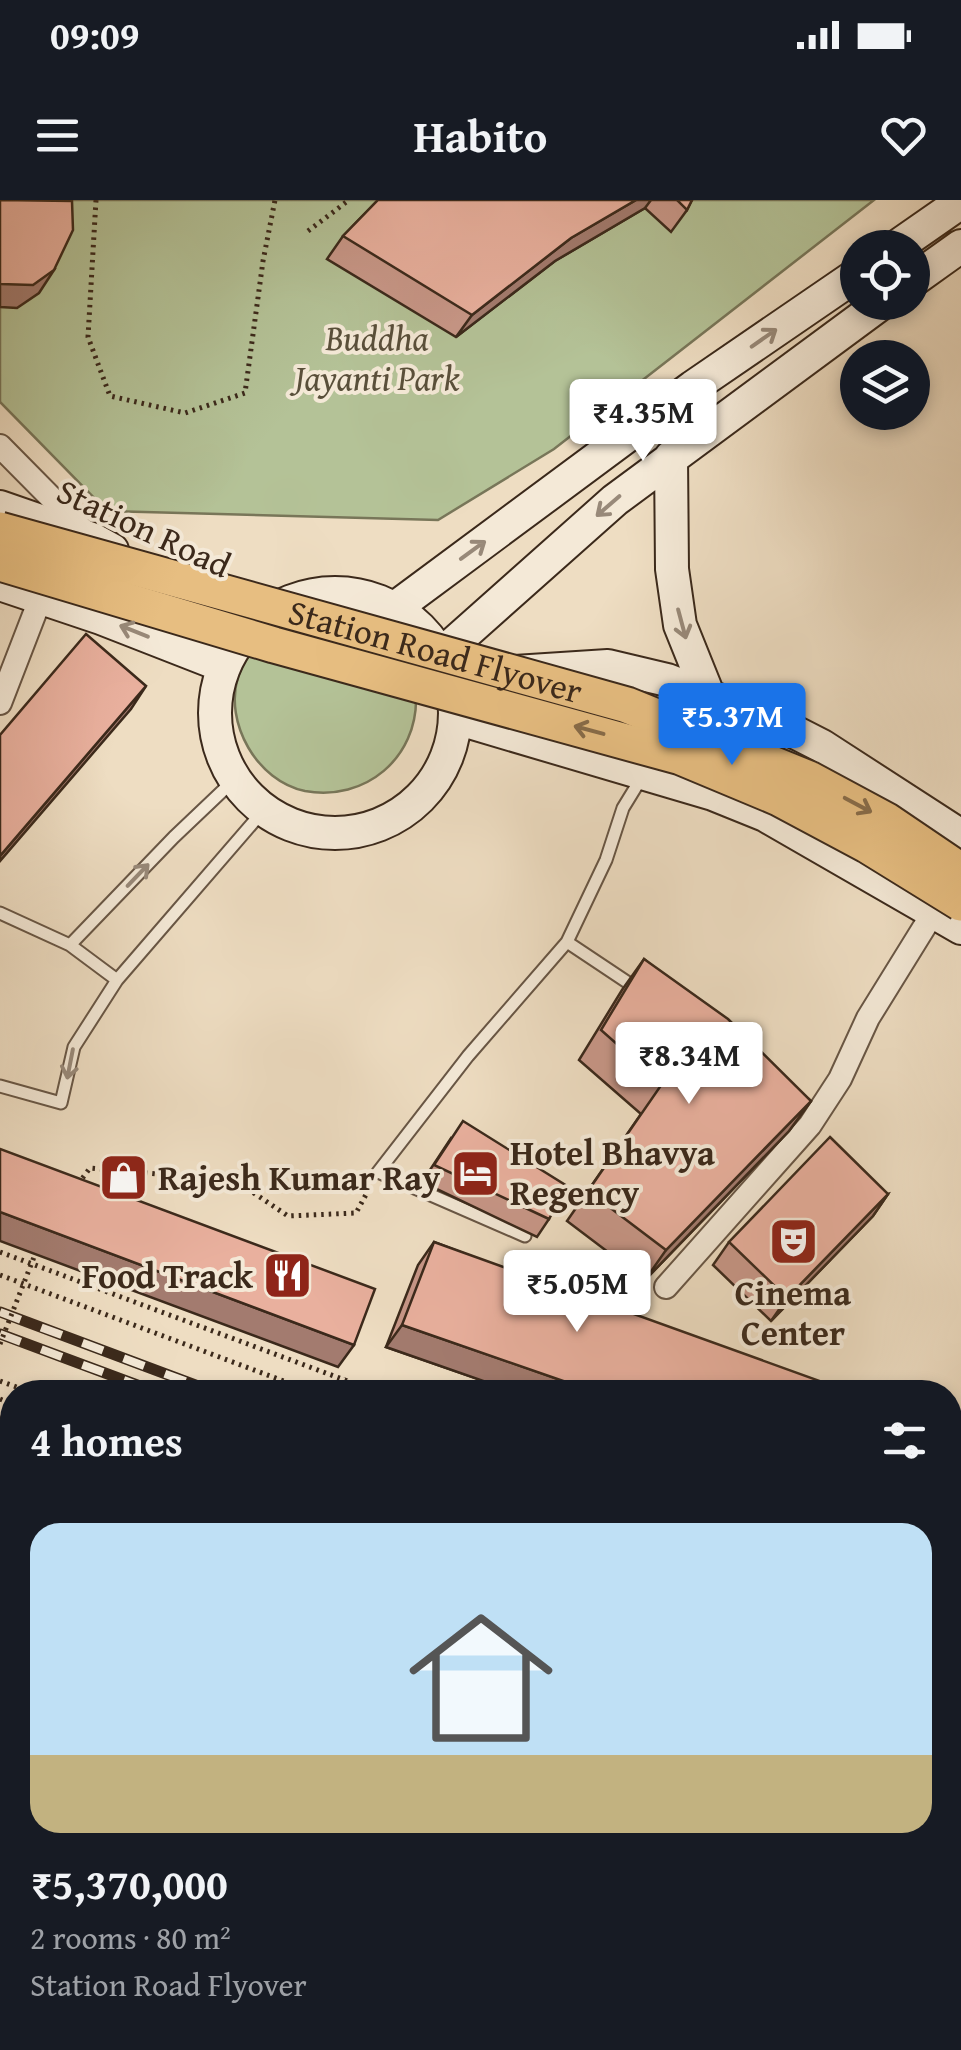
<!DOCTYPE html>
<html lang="en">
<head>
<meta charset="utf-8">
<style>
  :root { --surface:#171b24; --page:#242831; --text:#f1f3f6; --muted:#9ea1a6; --line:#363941; --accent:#1a73e8 }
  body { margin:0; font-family:"Gentium Book Plus",serif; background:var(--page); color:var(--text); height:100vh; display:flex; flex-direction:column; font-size:38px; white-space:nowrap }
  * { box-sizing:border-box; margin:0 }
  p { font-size:32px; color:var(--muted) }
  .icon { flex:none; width:55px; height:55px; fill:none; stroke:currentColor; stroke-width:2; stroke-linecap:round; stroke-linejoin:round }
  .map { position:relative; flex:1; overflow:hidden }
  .panel { position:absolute; left:0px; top:1180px; width:962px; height:670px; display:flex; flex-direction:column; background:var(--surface); border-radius:40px 40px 0 0; box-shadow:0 5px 15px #0003 }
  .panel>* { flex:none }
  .buttons { position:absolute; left:840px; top:30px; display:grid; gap:20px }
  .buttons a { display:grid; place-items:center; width:90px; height:90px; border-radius:50%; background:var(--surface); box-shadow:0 5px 15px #0003; font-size:50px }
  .price { position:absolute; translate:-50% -85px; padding:0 22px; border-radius:10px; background:#fff; color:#222; font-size:32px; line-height:65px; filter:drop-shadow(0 2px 5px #0008) }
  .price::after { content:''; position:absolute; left:50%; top:60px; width:30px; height:22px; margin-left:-15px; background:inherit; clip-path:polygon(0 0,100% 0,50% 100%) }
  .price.current { background:var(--accent); color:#fff }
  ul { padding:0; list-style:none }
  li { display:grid; align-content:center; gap:20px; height:530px; padding:0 30px }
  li+li { border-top:2px solid var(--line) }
  li span { display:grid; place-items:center; height:310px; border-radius:30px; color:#555 }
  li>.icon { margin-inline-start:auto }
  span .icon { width:180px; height:180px; fill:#fffc; stroke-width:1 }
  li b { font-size:42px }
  h2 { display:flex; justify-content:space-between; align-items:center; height:120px; padding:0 30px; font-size:42px }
  .status { display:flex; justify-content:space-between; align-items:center; height:70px; padding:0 50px; background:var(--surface); direction:ltr }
  .status svg { height:28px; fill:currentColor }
  header { display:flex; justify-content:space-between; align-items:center; height:130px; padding:0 30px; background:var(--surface); font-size:45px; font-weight:700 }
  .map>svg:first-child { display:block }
</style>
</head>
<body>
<div class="status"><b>09:09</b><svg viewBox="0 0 49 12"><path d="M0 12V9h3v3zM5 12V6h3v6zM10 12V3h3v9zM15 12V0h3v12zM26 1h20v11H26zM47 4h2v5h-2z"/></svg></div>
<header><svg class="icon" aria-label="menu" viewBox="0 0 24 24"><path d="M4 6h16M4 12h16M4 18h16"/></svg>Habito<svg class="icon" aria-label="heart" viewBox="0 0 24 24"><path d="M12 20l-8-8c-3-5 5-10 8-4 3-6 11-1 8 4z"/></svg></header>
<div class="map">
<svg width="961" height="1850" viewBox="0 0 961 1850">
  <rect width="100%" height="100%" fill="#eeddc2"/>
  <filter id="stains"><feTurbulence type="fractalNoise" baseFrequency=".002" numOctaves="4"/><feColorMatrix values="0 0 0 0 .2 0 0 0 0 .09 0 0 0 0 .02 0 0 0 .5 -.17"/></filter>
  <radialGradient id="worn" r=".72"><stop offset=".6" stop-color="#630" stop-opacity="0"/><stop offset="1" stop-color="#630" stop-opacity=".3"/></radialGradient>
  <!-- green -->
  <path fill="#b4c297" stroke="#787659" stroke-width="2.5" d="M0 0H874L554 249 438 320 107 311 0 202Z
    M281 423 405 459C409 471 415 484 416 496 418 558 365 602 305 591 257 581 224 523 238 477 246 453 263 439 281 423Z"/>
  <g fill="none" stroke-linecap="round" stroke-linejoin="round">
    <defs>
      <path id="service" d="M0 713 70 745 117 780
        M567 742 639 790
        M70 745 174 637 234 580
        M0 886 61 903 74 847 117 780 263 611
        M525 1036 378 972 468 856 567 742 606 660 623 608 642 577
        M0 1756 12 1760
        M259 1838 294 1850
        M0 1840 31 1850
        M188 1850 192 1838
        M627 1850 632 1838"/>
      <path id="minor" d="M0 246 86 333
        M0 503 41 397
        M666 1087 810 925 840 879 868 818 933 713
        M950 1314 961 1304"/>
      <path id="secondary" d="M895 48 961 2
        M912 81 961 46
        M671 257 672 369 680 425 709 497
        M0 307 92 339 112 350
        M0 384 101 418 224 466
        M215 513a120 120 0 1 1 240 0a120 120 0 1 1-240 0Z
        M395 408 693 187 858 74
        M443 453 615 300 883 102
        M515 472 608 466 667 480 777 523 822 546 961 636
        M456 518 713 594 765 615 961 728"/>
    </defs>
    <!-- service casing -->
    <use href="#service" stroke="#685645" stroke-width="15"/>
    <!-- minor casing -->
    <use href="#minor" stroke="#685645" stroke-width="26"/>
    <!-- secondary casing -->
    <use href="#secondary" stroke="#3b291b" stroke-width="36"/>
    <!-- path -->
    <path stroke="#3b291b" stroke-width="5" stroke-dasharray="2.5 5" stroke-linecap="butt" d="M96 0 88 137 110 196 185 213 245 193 263 61 275 0
      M308 31 349 0
      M78 984 90 968 236 981 288 1016 356 1013 369 989
      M0 1052 377 1192
      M0 1075 313 1192
      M0 1181 30 1192
      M0 1199 12 1204
      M0 1217 12 1222
      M0 1271 12 1276
      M0 1287 12 1292
      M0 1304 12 1309
      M0 1358 12 1362
      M0 1390 12 1394
      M0 1443 12 1448
      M0 1470 12 1474
      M0 1557 12 1562
      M950 1621 961 1626
      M950 1654 961 1658
      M950 1706 961 1710
      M950 1724 961 1727"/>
    <!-- service -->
    <use href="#service" stroke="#f4e9d7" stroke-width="11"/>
    <!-- minor -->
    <use href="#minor" stroke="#f4e9d7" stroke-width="22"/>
    <!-- secondary -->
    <use href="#secondary" stroke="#f4e9d7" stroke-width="32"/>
    <defs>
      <path id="rail" d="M0 1112 214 1192
        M0 1134 156 1192
        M0 1423 12 1428
        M0 1486 12 1491
        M950 1490 961 1495
        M950 1511 961 1517
        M950 1761 961 1764"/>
    </defs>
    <!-- rail casing -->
    <use href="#rail" stroke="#3b291b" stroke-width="11"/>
    <!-- rail -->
    <use href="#rail" stroke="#f4e9d7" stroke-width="8" stroke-dasharray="22" stroke-linecap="butt"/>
    <defs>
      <g id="primary-bridge">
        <path id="s1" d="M0 330 627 505 809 579 887 621 961 671"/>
        <path d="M0 363 274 445 681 557 779 598 867 645 961 703"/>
      </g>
    </defs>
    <!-- primary-bridge casing -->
    <use href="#primary-bridge" stroke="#3b291b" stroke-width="39" stroke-linecap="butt"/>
    <!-- path-bridge -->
    <path stroke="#3b291b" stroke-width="5" stroke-dasharray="2.5 5" stroke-linecap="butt" d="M0 1144 36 1052
      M340 1192 346 1178"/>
    <!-- primary-bridge -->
    <use href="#primary-bridge" stroke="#e7be81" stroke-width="35"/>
  </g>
  <!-- wall -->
  <path fill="#c89788" stroke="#3b291b" stroke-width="2.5" d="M378 0H692L687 10 671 32 645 8 555 61 456 137 327 59 343 36Z
    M644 759 811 901 789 931 645 1080 567 1021 641 914 579 860 622 790Z
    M451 938 549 1019 537 1037 422 982Z
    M888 994 873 1016 771 1121 713 1065 729 1042Z
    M434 1042 827 1192H515L386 1147 418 1065Z
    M663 1838H776L808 1850H658Z"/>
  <!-- shaded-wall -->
  <path fill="#a37b6f" stroke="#3b291b" stroke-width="2.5" d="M636 0H651L645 8 555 61 456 137 472 115 571 38Z
    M54 70 39 93 17 108 0 107V84Z
    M146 486 131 509 0 661V656Z
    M811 901 789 931 645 1080 666 1050Z
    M888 994 873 1016 771 1121 787 1098Z
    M0 1012 354 1145 338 1167 0 1041Z
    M402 1125 595 1192H515L386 1147Z
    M0 1689 12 1694V1722L0 1717Z
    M417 1838H448L441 1847Z"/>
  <!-- building -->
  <path fill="#e9b09e" stroke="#3b291b" stroke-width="2.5" d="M0 0 72 1 73 30 54 70 33 85 0 84Z
    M378 0H636L571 38 472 115 343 36Z
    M677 0H692L687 10Z
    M86 434 146 486 0 656V535Z
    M644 759 728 819 811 901 666 1050 588 991 662 884 601 830Z
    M463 921 567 986 549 1019 434 965Z
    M830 937 888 994 787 1098 729 1042Z
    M0 949 375 1089 354 1145 0 1012Z
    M434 1042 828 1184 827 1192H595L402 1125Z
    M0 1577 12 1582V1694L0 1689Z
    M670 1838H776L808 1850H666Z"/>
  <!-- one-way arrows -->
  <defs><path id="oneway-shaft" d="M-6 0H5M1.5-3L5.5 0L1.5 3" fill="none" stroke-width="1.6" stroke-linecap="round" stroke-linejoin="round" transform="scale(2.5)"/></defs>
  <g stroke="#988979">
    <use href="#oneway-shaft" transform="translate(764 138) rotate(-35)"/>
    <use href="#oneway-shaft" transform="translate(608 306) rotate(139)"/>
    <use href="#oneway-shaft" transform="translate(473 350) rotate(-36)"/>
    <use href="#oneway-shaft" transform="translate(682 424) rotate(75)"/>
    <use href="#oneway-shaft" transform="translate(134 431) rotate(-158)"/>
    <use href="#oneway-shaft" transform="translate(138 675) rotate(-46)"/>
    <use href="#oneway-shaft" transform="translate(70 864) rotate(101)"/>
  </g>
  <g stroke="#886c49">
    <use href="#oneway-shaft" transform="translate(589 530) rotate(-165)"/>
    <use href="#oneway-shaft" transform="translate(858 605) rotate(28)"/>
  </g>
  <!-- icons -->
  <defs>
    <symbol id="hotel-square" viewBox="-11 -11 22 22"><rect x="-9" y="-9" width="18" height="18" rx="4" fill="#8f2418" stroke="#f4e9d7"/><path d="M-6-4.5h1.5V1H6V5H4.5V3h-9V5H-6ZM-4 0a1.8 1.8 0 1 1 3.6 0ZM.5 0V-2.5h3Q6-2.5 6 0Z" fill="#fff"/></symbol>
    <symbol id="shop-square" viewBox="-11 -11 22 22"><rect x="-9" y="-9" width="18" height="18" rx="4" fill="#8f2418" stroke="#f4e9d7"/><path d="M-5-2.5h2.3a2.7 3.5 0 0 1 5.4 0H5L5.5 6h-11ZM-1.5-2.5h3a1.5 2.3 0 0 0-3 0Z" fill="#fff"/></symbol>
    <symbol id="theatre-square" viewBox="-11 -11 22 22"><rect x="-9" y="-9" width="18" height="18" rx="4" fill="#8f2418" stroke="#f4e9d7"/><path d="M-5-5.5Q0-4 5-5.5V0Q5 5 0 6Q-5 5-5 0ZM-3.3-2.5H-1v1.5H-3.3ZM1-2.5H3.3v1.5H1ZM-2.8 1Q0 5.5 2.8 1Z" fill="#fff"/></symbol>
    <symbol id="restaurant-square" viewBox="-11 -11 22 22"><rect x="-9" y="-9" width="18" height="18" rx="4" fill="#8f2418" stroke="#f4e9d7"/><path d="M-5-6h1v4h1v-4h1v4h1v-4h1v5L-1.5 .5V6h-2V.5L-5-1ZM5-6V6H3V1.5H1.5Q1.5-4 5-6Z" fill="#fff"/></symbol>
  </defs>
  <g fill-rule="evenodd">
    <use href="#hotel-square" x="448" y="946" width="55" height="55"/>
    <use href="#shop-square" x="96" y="950" width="55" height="55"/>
    <use href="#theatre-square" x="766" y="1014" width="55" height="55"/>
    <use href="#restaurant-square" x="260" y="1048" width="55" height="55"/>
  </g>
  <g text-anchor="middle" stroke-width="8" stroke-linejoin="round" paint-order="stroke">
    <!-- park labels -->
    <g font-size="35" font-style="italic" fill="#594f3a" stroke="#f4e9d7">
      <text x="377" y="150">Buddha<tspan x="377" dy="40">Jayanti Park</tspan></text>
    </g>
    <!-- street labels -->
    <g font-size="35" fill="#3b291b" stroke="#f4e9d7">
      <text transform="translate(144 328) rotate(25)" y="12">Station Road</text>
      <text dy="12" stroke="none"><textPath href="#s1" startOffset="452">Station Road Flyover</textPath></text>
    </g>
    <!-- poi labels -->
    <g font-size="35" font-weight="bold" fill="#3b291b" stroke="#f4e9d7" text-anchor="start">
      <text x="510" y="965">Hotel Bhavya<tspan x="510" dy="40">Regency</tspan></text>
      <text x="158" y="990">Rajesh Kumar Ray</text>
      <text x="253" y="1088" text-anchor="end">Food Track</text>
      <text x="793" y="1105" text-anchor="middle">Cinema<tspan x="793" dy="40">Center</tspan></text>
    </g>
  </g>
  <rect width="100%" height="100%" filter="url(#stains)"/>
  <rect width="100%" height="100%" fill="url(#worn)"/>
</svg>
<div class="buttons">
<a><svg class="icon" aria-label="locate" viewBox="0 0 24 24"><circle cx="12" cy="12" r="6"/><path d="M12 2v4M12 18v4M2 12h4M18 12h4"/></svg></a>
<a><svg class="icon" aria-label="layers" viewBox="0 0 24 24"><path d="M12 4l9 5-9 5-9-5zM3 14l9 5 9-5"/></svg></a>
</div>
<b class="price" style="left:643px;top:264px">₹4.35M</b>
<b class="price current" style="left:732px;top:568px">₹5.37M</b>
<b class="price" style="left:689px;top:907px">₹8.34M</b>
<b class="price" style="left:577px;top:1135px">₹5.05M</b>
<section class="panel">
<h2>4 homes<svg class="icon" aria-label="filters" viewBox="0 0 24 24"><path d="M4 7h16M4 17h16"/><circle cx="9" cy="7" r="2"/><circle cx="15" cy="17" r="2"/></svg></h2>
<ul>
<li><span style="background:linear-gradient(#bfe0f5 75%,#c2b280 0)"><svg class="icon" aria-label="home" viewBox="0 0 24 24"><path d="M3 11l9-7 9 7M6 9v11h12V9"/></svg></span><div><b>₹5,370,000</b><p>2 rooms · 80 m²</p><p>Station Road Flyover</p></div></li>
</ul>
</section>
</div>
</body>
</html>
